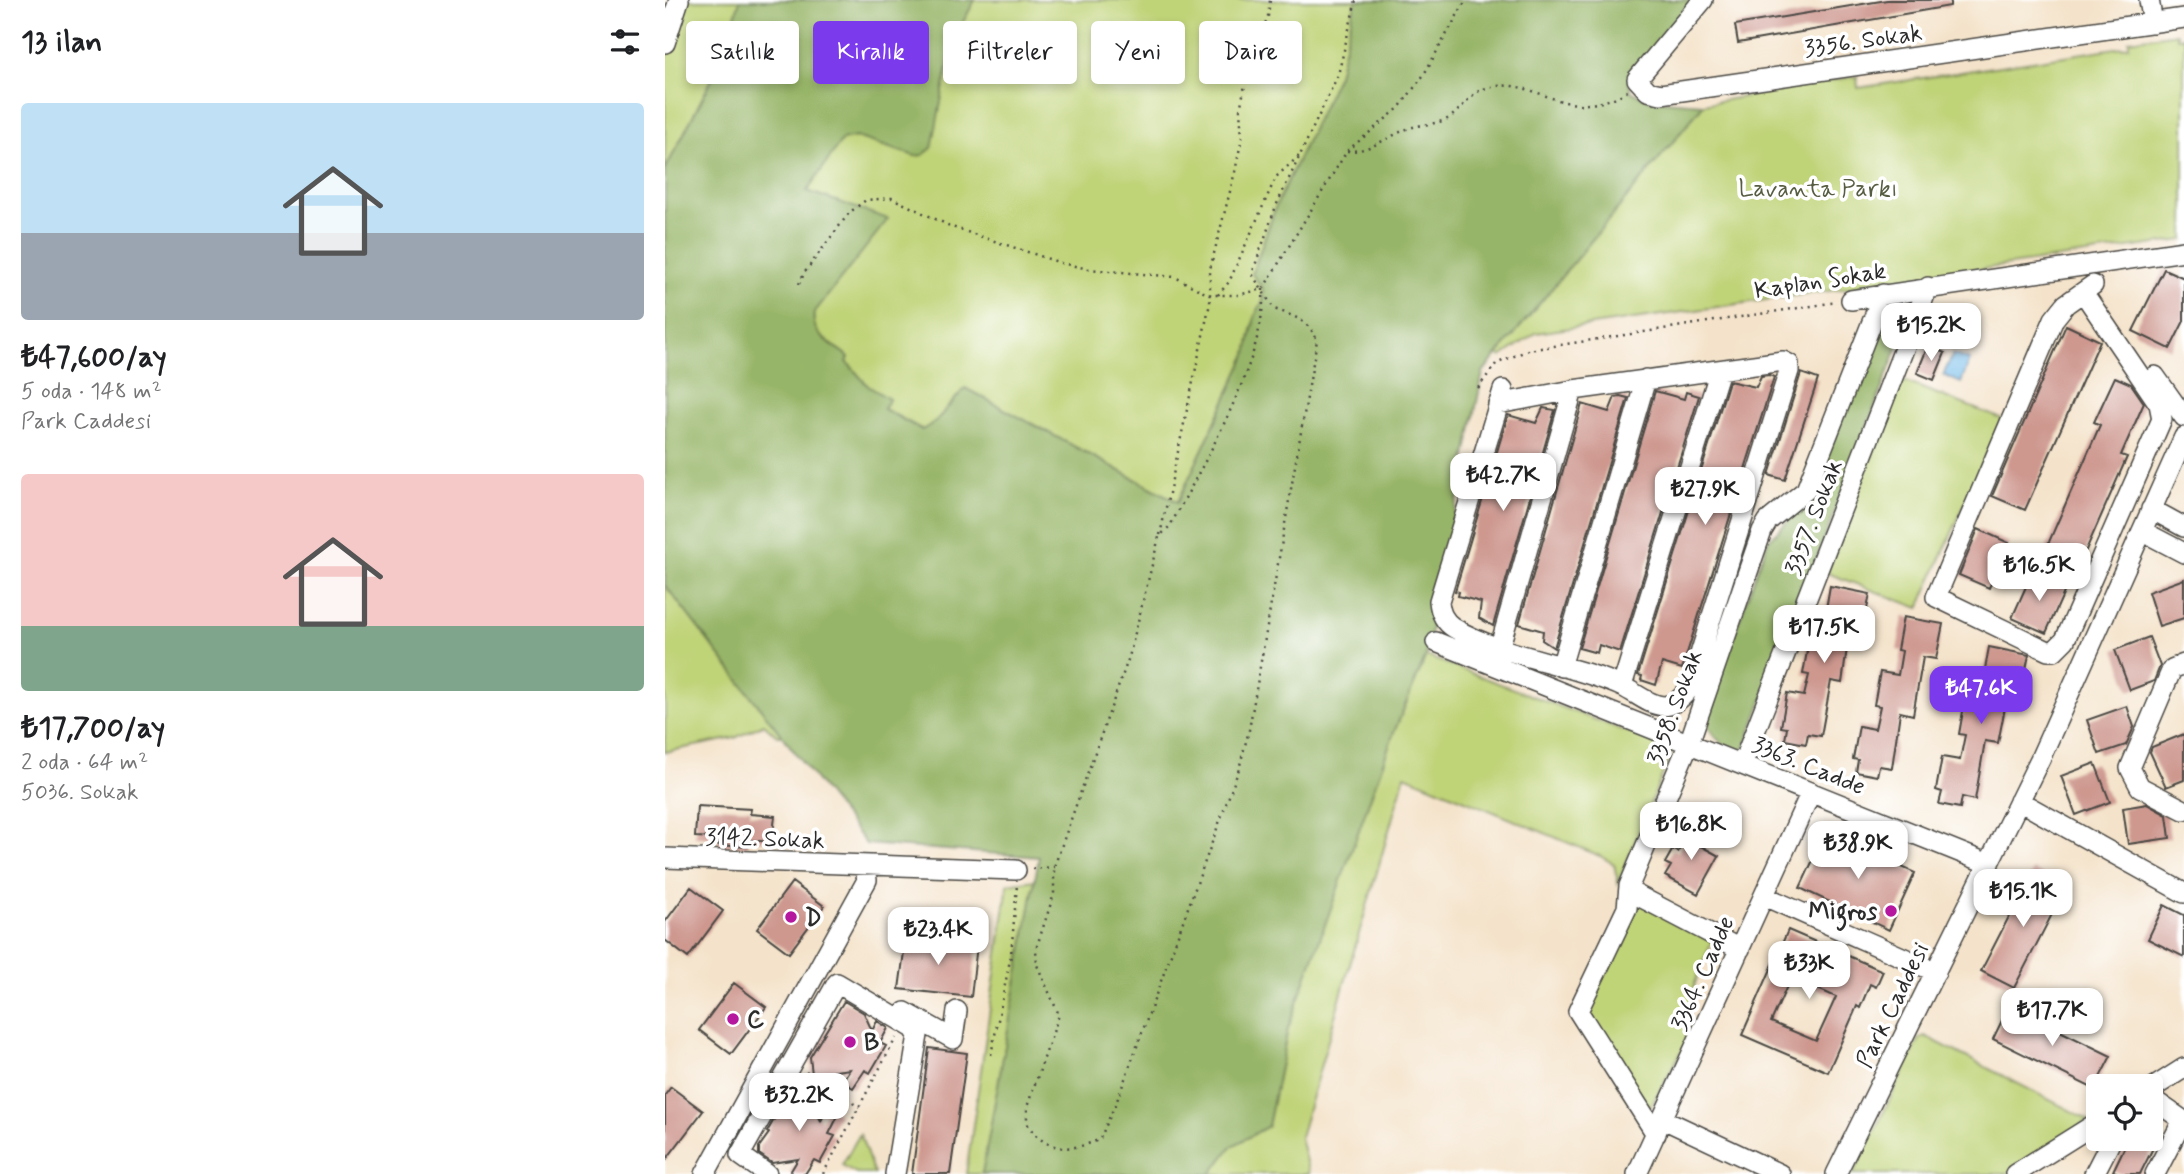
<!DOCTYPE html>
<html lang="tr">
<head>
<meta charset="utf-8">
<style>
  :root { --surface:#fff; --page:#f2f2f2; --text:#202124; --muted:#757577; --accent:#7c3aed }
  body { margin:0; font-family:Mynerve,sans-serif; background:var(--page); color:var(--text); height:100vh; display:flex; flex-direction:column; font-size:26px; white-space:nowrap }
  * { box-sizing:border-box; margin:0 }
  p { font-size:23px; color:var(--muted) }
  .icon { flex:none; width:38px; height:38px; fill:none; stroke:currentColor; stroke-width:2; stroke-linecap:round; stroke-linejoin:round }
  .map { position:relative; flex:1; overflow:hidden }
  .side { display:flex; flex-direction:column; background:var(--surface); width:665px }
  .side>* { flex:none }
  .top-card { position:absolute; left:21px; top:21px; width:665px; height:63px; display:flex; gap:14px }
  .tools { position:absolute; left:1421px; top:1074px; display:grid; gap:14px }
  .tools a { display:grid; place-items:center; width:77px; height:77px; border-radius:7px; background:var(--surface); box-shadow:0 4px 10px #0003; font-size:35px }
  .price { position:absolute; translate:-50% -60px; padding:0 16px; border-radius:14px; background:#fff; color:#222; font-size:23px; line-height:46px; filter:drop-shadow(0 2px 4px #0008) }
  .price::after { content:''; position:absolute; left:50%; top:42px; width:21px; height:16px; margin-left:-10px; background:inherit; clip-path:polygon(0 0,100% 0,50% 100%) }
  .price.active { background:var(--accent); color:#fff }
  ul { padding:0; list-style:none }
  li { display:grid; align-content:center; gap:14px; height:371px; padding:0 21px }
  li span { display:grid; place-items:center; height:217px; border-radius:7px; color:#555 }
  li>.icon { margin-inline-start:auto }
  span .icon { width:126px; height:126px; fill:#fffc; stroke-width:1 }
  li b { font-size:30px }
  h2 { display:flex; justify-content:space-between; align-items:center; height:84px; padding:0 21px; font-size:30px }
  .tag { padding:0 24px; border-radius:7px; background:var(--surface); box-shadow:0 4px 10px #0003; font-size:24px; line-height:63px }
  .tag.active { background:var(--accent); color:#fff }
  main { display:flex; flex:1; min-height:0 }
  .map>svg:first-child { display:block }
</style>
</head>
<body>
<main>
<section class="side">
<h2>13 ilan<svg class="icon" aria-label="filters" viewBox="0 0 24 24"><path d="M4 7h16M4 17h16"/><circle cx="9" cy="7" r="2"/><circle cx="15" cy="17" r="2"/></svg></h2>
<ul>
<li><span style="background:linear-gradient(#bfe0f5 60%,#9aa5b1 0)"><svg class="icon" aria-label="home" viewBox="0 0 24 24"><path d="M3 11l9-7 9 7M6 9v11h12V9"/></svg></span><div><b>₺47,600/ay</b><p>5 oda · 148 m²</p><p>Park Caddesi</p></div></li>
<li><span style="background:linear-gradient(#f6c9c9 70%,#7fa58c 0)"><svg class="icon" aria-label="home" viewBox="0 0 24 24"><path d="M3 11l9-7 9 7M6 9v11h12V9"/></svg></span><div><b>₺17,700/ay</b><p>2 oda · 64 m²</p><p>5036. Sokak</p></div></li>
</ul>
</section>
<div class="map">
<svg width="1519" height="1174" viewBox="0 0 1519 1174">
  <rect width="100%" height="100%" fill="#fff"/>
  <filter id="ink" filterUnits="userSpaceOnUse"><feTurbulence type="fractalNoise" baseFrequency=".0143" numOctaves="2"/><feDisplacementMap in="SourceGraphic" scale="14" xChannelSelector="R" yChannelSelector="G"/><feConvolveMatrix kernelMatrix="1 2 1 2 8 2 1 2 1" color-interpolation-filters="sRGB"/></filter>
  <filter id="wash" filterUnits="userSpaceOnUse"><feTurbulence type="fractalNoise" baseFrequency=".00686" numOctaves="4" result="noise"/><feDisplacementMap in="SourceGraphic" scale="28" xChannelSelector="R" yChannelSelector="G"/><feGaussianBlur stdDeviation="1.57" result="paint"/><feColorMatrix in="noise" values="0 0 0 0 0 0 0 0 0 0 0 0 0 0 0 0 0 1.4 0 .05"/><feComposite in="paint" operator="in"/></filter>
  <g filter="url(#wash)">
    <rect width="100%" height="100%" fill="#f4e3ca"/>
    <!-- green -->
    <path fill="#bfd377" stroke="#757f51" stroke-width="2" d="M20 0H75L57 60 0 170V59L11 38Z
      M310 0H691L673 75 611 206 587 273 598 289V301L590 316 582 354 513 502 300 388 270 422 258 430 219 409 224 399 203 386 182 362 184 357 154 335 149 328 142 192 176 140 191 137 250 156 288 40Z
      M1512 33V38L1519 37V240L871 333 836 357 833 354 1039 104 1192 76 1193 88 1464 46V40Z
      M1236 380 1337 419 1254 608 1162 573Z
      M0 585 117 736H112L99 724 70 738 0 752Z
      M761 656 1008 749 953 883 949 864 935 856 740 775 635 1137 644 1174H546L566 1147 603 1126 623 1028 729 732Z
      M370 880 317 1174H301L343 884Z
      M972 900 1047 941 1030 983 1020 1045 984 1109 920 1009Z
      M1260 1036 1424 1120 1341 1174H1188L1255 1038Z
      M195 1134 209 1174H193L177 1165Z"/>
    <!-- forest -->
    <path fill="#97b568" stroke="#61704a" stroke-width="2" d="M75 0H310L288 40 267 148 258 155 250 156 191 137 177 140 142 191 223 219 149 313C145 336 168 345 184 357L182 362 203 386 224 399 219 409 257 430 270 422 300 388 513 502 582 354 590 316 598 301V289L587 274 611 206 673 75 691 0H1031L964 83 967 92 986 100 1039 104 818 372 761 656 729 732 623 1028 603 1126 566 1147 546 1174H317L374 857 201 844 0 585V170L57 60Z
      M1249 304 1077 754C1057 746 1047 737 1039 718L1103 541 1143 500 1223 309Z"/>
    <!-- water -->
    <path fill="#71bae9" stroke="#4e728a" stroke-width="2" d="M1288 354 1305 360 1296 383 1278 375Z"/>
    <g id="blocks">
      <!-- building -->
      <path fill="#ce988f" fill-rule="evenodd" d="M1222 0H1285V6L1073 43 1070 25Z
        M1499 269 1519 278V321L1505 349 1468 331Z
        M1401 325 1435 341 1360 510 1327 496Z
        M1263 346 1280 353 1269 380 1252 373Z
        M1136 373 1153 379 1120 480 1104 475Z
        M1104 375 1109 377 1017 669 997 663 991 685 976 680 977 676 973 675 1064 381 1091 387 1096 376Z
        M1450 377 1466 384 1479 403 1456 455 1462 457 1414 566 1380 551 1435 425 1429 422Z
        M990 391 1019 399 1021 392 1034 396 955 652 934 645 932 653 914 648Z
        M955 396 963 398 889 648 877 640 878 631 854 624 917 404 944 412 950 397Z
        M878 408 890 410 828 626 814 618 816 602 793 596 794 592 790 591 843 415 871 423Z
        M1313 529 1344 543 1324 588 1294 575Z
        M1367 573 1401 588 1381 633 1347 618Z
        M1519 579V618L1494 626 1483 592Z
        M1165 586 1205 594 1198 629 1185 627 1177 683 1166 681 1156 736 1143 734 1141 744 1120 740 1122 728 1116 727 1122 693 1139 696 1144 675 1138 674 1144 640 1161 643 1165 621 1159 620Z
        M1238 617 1278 624 1271 659 1258 657 1248 715 1235 712 1227 768 1214 766 1212 776 1191 772 1193 760 1188 759 1194 726 1210 729 1215 706 1209 705 1215 672 1233 675 1237 651 1232 650Z
        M1484 637 1495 666 1489 681 1465 690 1450 650Z
        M1324 647 1364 655 1357 689 1344 687 1333 743 1320 741 1310 800 1297 797 1295 808 1274 804 1277 792 1271 790 1277 757 1295 760 1300 735 1294 734 1300 700 1319 704 1324 681 1318 680Z
        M1462 706 1469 727 1461 745 1434 754 1422 720Z
        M1519 734V780L1501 787 1485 752 1487 747Z
        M1430 763 1445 802 1411 815 1396 776Z
        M1482 804 1502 815 1505 838 1463 844 1458 808Z
        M32 806 86 809 85 814 110 816 107 842 84 840 83 847 52 845 53 838 30 837Z
        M1030 822 1041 829 1032 844 1054 856 1033 894 1000 876 1006 866 1000 863 1008 849 1013 852Z
        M1161 832 1250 873 1224 930 1135 888Z
        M1368 870 1401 887 1349 988 1316 971Z
        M127 882 159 906 124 953 92 929Z
        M26 887 58 911 23 958 0 940V922Z
        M1499 905 1519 915V957L1483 939Z
        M1123 930 1218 971 1211 987 1205 984 1195 1008 1192 1006 1163 1072 1077 1035ZM1126 977 1171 997 1151 1041 1106 1022Z
        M241 937 312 945 306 997 234 989Z
        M69 983 101 1007 66 1054 34 1030Z
        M179 1001 199 1013 207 1031 212 1021 223 1028 215 1043 221 1046 205 1073 200 1070 188 1088 177 1081 185 1069 147 1074 145 1057Z
        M1344 1006 1446 1056 1429 1089 1328 1039Z
        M264 1048 302 1053 285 1174H247Z
        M140 1086 156 1121 162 1108 174 1114 164 1134 170 1136 155 1163 149 1160 140 1174H124L133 1159 107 1163 94 1154V1147L104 1133 102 1132 124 1093Z
        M6 1087 38 1111 0 1161V1095Z
        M1474 1141 1488 1148 1475 1174H1455L1448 1171 1462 1142 1471 1147Z"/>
    </g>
  </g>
  <g filter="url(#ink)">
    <use href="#blocks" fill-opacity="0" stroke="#494743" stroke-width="2"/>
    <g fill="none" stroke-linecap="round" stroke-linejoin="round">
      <defs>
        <path id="minor" d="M1038 0 972 79 983 91 996 94 1519 18
          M1484 0 1488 23
          M0 43 14 0
          M1418 292 1494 404 1497 419 1400 640 1389 651H1383L1271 597 1389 319 1401 304 1428 285
          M1186 300 1519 251
          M1490 376 1519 417
          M833 404 908 390 1118 361 1124 364V371L1024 689C1017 698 1009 706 998 706 984 705 971 693 958 687 909 664 835 656 789 628 778 621 775 612 774 601L838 390
          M1486 509 1519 527
          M1477 531 1519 553
          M771 642 1324 864
          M835 646 908 390
          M1519 664 1507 669 1465 768 1475 787 1519 810
          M896 667 981 379
          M957 686 1055 370
          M1077 765 1263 287
          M1354 801 1519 893
          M0 858 351 870
          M964 891 1075 949
          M1099 896 1271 972
          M240 1012 288 1039 292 1011
          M1486 1089 1519 1068
          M1486 1098 1519 1121
          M998 1119 1115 1174
          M991 1134 913 1011 962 908 964 886 1024 743 1097 531 1103 521 1141 490 1218 294
          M40 1174 202 880 199 866
          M102 1174 75 1155 172 983 248 1028 253 1035 230 1174
          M972 1174 1146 792
          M1171 1174 1375 759 1519 437
          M1350 1174 1433 1122
          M1429 1174 1447 1139
          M1490 1174 1518 1120"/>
      </defs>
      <!-- minor casing -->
      <use href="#minor" stroke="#494743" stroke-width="22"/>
      <!-- path -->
      <path stroke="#494743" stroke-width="2.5" stroke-dasharray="2 5" stroke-linecap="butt" d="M682 151C707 152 725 134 748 127 759 124 774 124 784 118 798 109 805 92 822 88 873 74 898 128 963 91
        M134 284 140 272 184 213 201 200 227 198 287 227 396 263 424 269 510 277 544 295H573L598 289 682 151 734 108 758 76 801 0
        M598 289C602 358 537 466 505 526L494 537 464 657 389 867V894L371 949 372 965 394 1015 362 1107V1123C379 1153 408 1152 435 1139L453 1098 574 769 584 730 652 340C643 320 629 316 609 309L587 274 611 206 673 75 691 0
        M553 295 564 282 611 177 635 155
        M813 388 831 364 863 350 1172 302
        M495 535 545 303V269L570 172 577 137 575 110 583 70 603 16 605 0
        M367 869 389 867
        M326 1055 346 955 352 885
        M141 1072 194 1107
        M158 1174 231 1038"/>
      <!-- minor -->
      <use href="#minor" stroke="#fff" stroke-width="19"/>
    </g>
  </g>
  <!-- markers -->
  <g fill="#b5179e" stroke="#fff" stroke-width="2.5">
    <circle cx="1226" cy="911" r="7"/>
    <circle cx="126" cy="917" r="7"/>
    <circle cx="68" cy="1019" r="7"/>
    <circle cx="185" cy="1042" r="7"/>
  </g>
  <g text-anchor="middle" stroke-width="7" stroke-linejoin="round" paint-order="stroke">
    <!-- street labels -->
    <g font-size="24" fill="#2b2b2b" stroke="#fff">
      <text transform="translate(1198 40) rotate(-8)" y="8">3356. Sokak</text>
      <text transform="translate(1155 280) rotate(-9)" y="8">Kaplan Sokak</text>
      <text transform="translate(1148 517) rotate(-69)" y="8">3357. Sokak</text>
      <text transform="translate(1009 707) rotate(-70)" y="8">3358. Sokak</text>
      <text transform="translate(1144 765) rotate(22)" y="8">3363. Cadde</text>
      <text transform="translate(100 838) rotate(2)" y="8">3142. Sokak</text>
      <text transform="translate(1037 973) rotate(-66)" y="8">3364. Cadde</text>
      <text transform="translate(1227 1005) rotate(-64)" y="8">Park Caddesi</text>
    </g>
    <!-- park labels -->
    <g font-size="24" fill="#575d42" stroke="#fff">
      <text x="1153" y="196">Lavanta Parkı</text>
    </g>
    <!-- poi labels -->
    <g font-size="24" font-weight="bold" fill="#2b2b2b" stroke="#fff" text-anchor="start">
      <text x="1212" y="919" text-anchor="end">Migros</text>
      <text x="140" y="925">D</text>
      <text x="82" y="1027">C</text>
      <text x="199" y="1050">B</text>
    </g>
  </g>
</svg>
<div class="tools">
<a><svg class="icon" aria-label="locate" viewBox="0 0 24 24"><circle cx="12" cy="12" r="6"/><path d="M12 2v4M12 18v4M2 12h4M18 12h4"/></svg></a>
</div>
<b class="price" style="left:1266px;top:363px">₺15.2K</b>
<b class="price" style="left:838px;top:513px">₺42.7K</b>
<b class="price" style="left:1040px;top:527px">₺27.9K</b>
<b class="price" style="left:1374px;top:603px">₺16.5K</b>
<b class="price" style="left:1159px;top:665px">₺17.5K</b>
<b class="price active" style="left:1316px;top:726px">₺47.6K</b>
<b class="price" style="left:1026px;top:862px">₺16.8K</b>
<b class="price" style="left:1193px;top:881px">₺38.9K</b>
<b class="price" style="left:1358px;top:929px">₺15.1K</b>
<b class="price" style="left:273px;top:967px">₺23.4K</b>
<b class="price" style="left:1144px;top:1001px">₺33K</b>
<b class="price" style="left:1387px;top:1048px">₺17.7K</b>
<b class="price" style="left:134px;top:1133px">₺32.2K</b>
<div class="top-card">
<a class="tag">Satılık</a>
<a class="tag active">Kiralık</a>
<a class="tag">Filtreler</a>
<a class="tag">Yeni</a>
<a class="tag">Daire</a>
</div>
</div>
</main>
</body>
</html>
